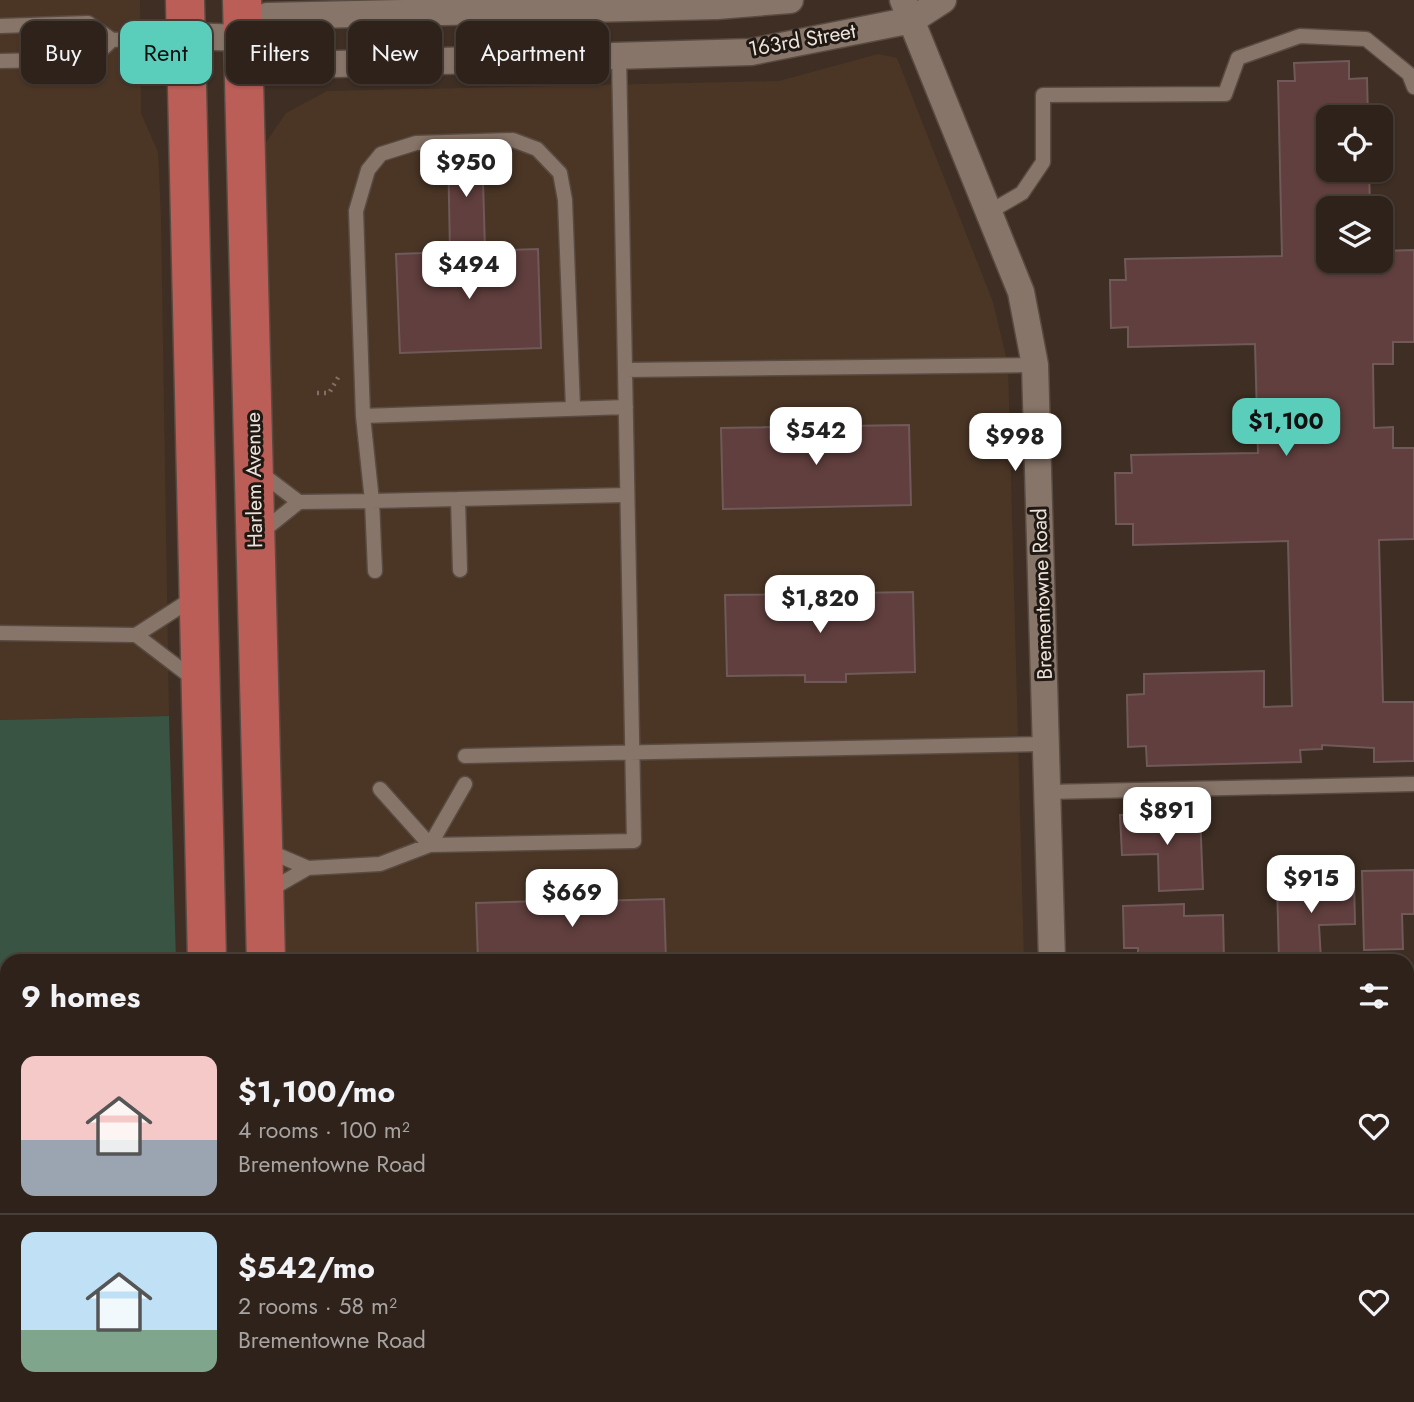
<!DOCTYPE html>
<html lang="en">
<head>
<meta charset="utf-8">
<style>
  :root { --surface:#2e221a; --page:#362a23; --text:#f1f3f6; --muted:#a7a4a2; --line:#493f39; --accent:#5bcebb }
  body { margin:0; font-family:Jost,sans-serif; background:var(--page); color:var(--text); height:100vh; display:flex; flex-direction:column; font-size:26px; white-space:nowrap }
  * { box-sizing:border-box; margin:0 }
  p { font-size:23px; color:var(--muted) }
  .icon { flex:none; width:38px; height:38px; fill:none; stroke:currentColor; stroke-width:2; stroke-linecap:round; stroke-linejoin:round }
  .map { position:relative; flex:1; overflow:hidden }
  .drawer { position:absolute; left:0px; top:954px; width:1414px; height:450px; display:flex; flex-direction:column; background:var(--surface); border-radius:21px 21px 0 0; box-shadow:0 2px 5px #0004,0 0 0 2px var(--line) }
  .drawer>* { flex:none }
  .top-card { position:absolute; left:21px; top:21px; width:700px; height:63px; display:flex; gap:14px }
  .fabs { position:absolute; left:1316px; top:105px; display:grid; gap:14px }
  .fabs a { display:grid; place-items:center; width:77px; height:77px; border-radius:14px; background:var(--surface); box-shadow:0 2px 5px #0004,0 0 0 2px var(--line); font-size:35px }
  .price { position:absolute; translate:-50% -60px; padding:0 16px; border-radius:14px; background:#fff; color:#222; font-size:23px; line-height:46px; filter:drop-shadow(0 2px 4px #0008) }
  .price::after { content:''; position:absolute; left:50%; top:42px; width:21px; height:16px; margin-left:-10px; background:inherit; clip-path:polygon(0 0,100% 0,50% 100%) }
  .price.active { background:var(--accent); color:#111 }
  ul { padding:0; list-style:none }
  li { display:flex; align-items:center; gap:21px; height:175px; padding:0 21px }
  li+li { border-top:2px solid var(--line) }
  li span { display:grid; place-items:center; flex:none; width:196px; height:140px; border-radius:14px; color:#555 }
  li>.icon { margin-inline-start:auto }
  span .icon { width:84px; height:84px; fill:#fffc; stroke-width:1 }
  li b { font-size:30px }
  h2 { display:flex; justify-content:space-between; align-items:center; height:84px; padding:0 21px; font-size:30px }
  .chip { padding:0 24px; border-radius:14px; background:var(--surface); box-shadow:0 2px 5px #0004,0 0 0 2px var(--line); font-size:24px; line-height:63px }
  .chip.active { background:var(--accent); color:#111 }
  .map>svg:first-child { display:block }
</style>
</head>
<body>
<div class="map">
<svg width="1414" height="1402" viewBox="0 0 1414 1402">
  <rect width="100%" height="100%" fill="#3e2e23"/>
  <!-- built -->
  <path fill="#4b3626" d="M0 0H140L141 113 158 152 161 217 169 716 0 720Z
    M878 54 897 58 993 302 1008 365 1024 961H283L264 145 286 113 327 91 779 81Z"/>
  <!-- green -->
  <path fill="#395443" d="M169 716 176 961H7V1396H189V1402H0V720Z"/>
  <!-- building -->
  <path fill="#603f3e" stroke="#705a59" stroke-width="2" d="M1349 61V79L1367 78 1368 117H1328V170H1369L1370 208H1328V261H1381V251L1414 250V342H1393V364H1373L1374 428 1393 427V448H1414V539L1379 540 1383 702H1414V761L1374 762V748L1322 745V749L1300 750 1301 762 1147 766 1146 746 1128 747 1127 695 1144 694V674L1264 671V707L1292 706 1288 541 1133 545V524H1116L1115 473H1132L1131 455 1258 453 1255 344 1128 347V327L1111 328 1110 280H1126L1125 259 1282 256 1278 81H1295L1294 63Z
    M482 147 485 250 450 251 448 149Z
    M538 249 541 348 400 353 396 254Z
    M909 425 911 505 723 509 721 428Z
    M913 592 915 672 846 674V682H805V675L727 676 725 595Z
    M1200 813 1203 889 1159 891 1158 854 1122 855 1120 815Z
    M1414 870V914H1402L1403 949 1364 950 1362 871Z
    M1354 880 1355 924 1319 925 1321 960 1279 961 1277 883Z
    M595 887 596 901 664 899 666 961H478L476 903 546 901 545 888Z
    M1184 904V916L1223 915 1224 961H1138V948H1124L1123 906Z
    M1407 1391H1414V1402H1371V1396H1407Z
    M1266 1396H1358L1355 1402H1263Z"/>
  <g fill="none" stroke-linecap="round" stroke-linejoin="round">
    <defs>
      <path id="lane" d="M586 8 588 56
        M0 26 88 23 112 40
        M0 61 92 59 112 40 185 36
        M989 212 1022 193 1043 162V95L1225 94 1238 58 1300 36 1366 39 1409 74 1414 87
        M625 370 1035 365
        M363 416 626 407
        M258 471 299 502 259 534
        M458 499 627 495
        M299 502 372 501 375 571
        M460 570 458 499 372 501 363 416 356 211 368 170 381 154 416 143 513 140 537 149 560 173 565 200 573 408
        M0 633 136 635
        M195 680 136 635 195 597
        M465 756 1046 744
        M380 789 430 845 465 784
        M1048 792 1414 784
        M266 850 308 868 268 891
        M308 868 380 864 430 845 634 841 619 55"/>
      <path id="street" d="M903 0 1021 292 1035 365 1052 961
        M186 36 243 38 267 16 717 6 790 0
        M243 38 268 66 751 52 912 20 943 0
        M1407 1054 1414 1056
        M1098 1402 1105 1396"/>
      <path id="primary" d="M185 0 207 961
        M242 0 266 961
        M217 1396V1402
        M276 1396V1402"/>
    </defs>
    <!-- lane casing -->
    <use href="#lane" stroke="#594b42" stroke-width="17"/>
    <!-- street casing -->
    <use href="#street" stroke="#594b42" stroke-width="29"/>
    <!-- primary casing -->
    <use href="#primary" stroke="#594b42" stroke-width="41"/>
    <!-- path -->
    <path stroke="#7f7167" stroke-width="4.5" stroke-dasharray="2 5" stroke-linecap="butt" d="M317 393H329L339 376"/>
    <!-- lane -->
    <use href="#lane" stroke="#887569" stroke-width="14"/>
    <!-- street -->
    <use href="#street" stroke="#887569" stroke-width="26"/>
    <!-- primary -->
    <use href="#primary" stroke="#bb5e58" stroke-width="38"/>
  </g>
  <g text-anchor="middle" stroke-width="6" stroke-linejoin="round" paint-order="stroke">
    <!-- street labels -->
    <g font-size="21" fill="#ece2da" stroke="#1f1813">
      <text transform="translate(802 40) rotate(-10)" y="7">163rd Street</text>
      <text transform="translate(254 480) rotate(-91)" y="7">Harlem Avenue</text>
      <text transform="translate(1042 594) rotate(-92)" y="7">Brementowne Road</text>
    </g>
  </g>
</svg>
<div class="fabs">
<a><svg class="icon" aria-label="locate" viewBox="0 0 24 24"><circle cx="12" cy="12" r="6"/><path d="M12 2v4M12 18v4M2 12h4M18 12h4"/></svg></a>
<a><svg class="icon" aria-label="layers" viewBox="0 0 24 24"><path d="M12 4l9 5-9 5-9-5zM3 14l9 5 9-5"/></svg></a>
</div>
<b class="price" style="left:466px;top:199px">$950</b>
<b class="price" style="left:469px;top:301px">$494</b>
<b class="price active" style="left:1286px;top:458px">$1,100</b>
<b class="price" style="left:816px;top:467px">$542</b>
<b class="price" style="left:1015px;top:473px">$998</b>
<b class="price" style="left:820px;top:635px">$1,820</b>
<b class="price" style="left:1167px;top:847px">$891</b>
<b class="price" style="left:1311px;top:915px">$915</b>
<b class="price" style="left:572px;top:929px">$669</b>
<div class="top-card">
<a class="chip">Buy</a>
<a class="chip active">Rent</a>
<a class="chip">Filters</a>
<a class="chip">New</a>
<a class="chip">Apartment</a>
</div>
<section class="drawer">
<h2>9 homes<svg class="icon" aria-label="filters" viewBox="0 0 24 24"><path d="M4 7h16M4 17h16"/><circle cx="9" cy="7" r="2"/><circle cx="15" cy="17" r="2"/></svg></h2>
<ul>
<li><span style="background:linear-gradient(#f6c9c9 60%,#9aa5b1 0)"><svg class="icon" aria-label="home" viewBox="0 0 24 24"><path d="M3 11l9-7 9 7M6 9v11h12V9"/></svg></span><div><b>$1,100/mo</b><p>4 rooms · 100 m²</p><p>Brementowne Road</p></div><svg class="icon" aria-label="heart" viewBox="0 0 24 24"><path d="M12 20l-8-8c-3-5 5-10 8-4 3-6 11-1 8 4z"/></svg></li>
<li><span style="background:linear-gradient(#bfe0f5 70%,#7fa58c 0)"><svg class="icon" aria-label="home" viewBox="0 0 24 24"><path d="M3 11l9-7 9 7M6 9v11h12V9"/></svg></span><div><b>$542/mo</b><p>2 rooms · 58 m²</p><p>Brementowne Road</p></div><svg class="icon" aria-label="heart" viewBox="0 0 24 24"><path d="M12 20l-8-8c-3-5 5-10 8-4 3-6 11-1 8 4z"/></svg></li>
</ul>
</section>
</div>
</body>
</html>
